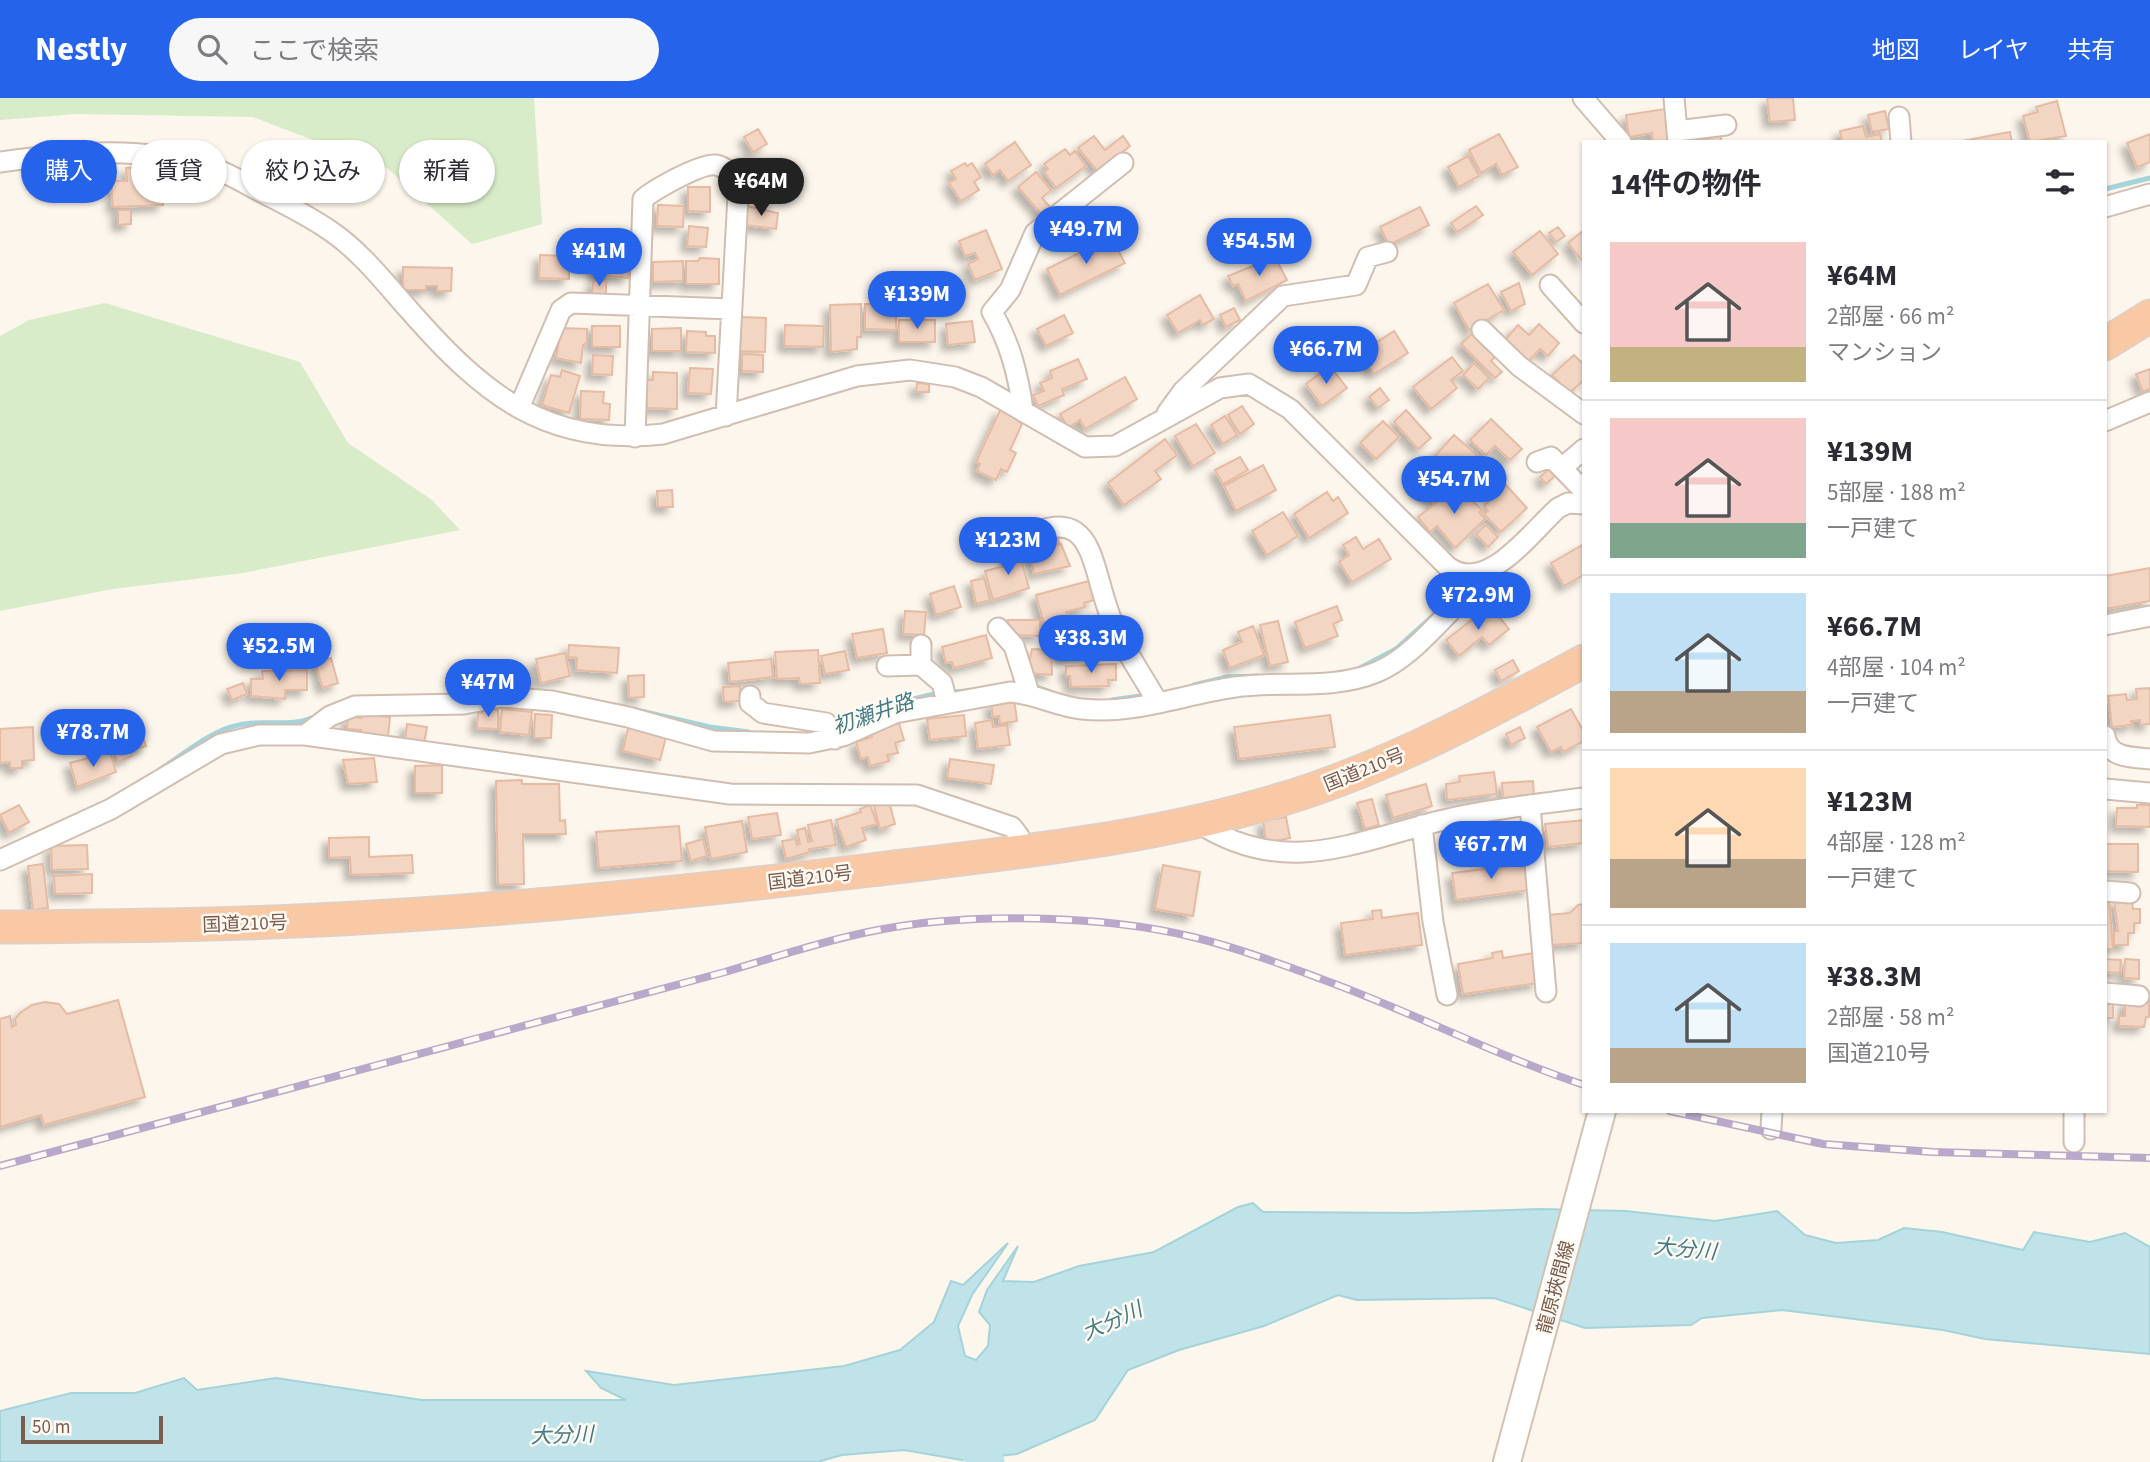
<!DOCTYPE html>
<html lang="ja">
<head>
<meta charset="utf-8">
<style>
  :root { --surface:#fff; --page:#f7f7f7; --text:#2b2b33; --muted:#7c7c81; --line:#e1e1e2; --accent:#2563eb }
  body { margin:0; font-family:"Source Sans 3","Noto Sans JP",sans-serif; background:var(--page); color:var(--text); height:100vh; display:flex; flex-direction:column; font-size:26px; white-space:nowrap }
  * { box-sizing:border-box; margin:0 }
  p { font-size:23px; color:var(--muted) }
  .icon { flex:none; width:38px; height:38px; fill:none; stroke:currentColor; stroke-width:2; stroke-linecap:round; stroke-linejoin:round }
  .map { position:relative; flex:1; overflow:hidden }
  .drawer { position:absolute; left:1582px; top:42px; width:525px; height:973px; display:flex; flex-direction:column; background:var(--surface); border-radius:0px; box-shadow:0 2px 5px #0004 }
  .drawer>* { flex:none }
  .hud { position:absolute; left:21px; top:42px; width:665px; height:63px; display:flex; gap:14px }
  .scale { position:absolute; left:21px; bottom:18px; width:142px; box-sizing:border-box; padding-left:7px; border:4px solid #7a5c4d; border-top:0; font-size:19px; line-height:24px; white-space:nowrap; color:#7a5c4d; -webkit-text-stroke:5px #fffaf3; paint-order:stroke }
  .price { position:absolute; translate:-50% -60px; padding:0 16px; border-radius:24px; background:var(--accent); color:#fff; font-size:23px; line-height:46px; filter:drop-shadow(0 2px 4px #0008) }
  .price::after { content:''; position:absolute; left:50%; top:42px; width:21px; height:16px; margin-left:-10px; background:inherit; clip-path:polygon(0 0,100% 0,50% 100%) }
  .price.active { background:#222; color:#fff }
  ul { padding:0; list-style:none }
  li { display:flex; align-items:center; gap:21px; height:175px; padding:0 28px }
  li+li { border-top:2px solid var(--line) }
  li span { display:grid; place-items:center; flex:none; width:196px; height:140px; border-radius:0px; color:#555 }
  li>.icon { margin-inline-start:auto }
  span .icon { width:84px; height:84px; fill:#fffc; stroke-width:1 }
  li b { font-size:30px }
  h2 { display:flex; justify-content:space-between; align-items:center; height:84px; padding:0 28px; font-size:30px }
  .tag { padding:0 24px; border-radius:32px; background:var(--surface); box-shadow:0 2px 5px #0004; font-size:24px; line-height:63px }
  .tag.active { background:var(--accent); color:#fff }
  header { display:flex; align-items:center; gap:42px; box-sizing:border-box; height:98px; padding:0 35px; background:var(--accent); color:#fff }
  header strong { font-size:33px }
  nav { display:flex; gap:38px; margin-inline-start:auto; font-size:24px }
  .search { width:490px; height:63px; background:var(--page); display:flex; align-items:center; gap:18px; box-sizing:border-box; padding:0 24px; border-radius:38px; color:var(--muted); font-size:26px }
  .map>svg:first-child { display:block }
</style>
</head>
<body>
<header>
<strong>Nestly</strong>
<div class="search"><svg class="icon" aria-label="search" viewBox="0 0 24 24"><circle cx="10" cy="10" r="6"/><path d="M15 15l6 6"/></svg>ここで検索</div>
<nav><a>地図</a><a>レイヤ</a><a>共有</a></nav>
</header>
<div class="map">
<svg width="2150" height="1364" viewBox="0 0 2150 1364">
  <defs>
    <filter id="shadow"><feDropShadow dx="-6" dy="6" stdDeviation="3.5" flood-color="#0004"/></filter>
  </defs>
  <rect width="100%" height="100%" fill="#fdf6ec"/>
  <!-- green -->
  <path fill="#d8ecc9" d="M0 0H534L542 126 472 146 387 70 253 19 77 16 0 22Z
    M105 205 300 264 348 345 432 402 460 432 243 475 113 491 0 513V238L29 222Z"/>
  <!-- water -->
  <path fill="#bfe3e8" stroke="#a5d3da" stroke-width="2" d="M1253 1105 1263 1114 1414 1115 1543 1111 1626 1113 1715 1123 1777 1113 1805 1137 1836 1145 1878 1142 1904 1130 1942 1134 2023 1152 2034 1134 2090 1144 2125 1135 2150 1149V1256L1985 1241 1943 1232 1782 1212 1702 1220 1691 1227 1585 1230 1494 1200 1357 1202 1338 1197 1264 1228 1179 1252 1128 1272 1095 1322 1017 1356 962 1362 904 1352 842 1357 817 1364H0V1313L71 1295H135L184 1280 197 1292 276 1280 422 1302H626L601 1290 586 1273 674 1287 844 1268 900 1252 934 1224 951 1183 963 1187 1008 1145 972 1197 958 1228 965 1258 976 1262 988 1248 990 1227 979 1214 987 1192 1018 1148 1003 1183 1034 1184 1079 1168 1154 1154 1238 1109Z"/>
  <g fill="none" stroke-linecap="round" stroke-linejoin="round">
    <!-- stream -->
    <path stroke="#a5d3da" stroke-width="5" d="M2105 91 2150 80
      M1360 570 1396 551 1437 514
      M1031 587 1051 594
      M1194 587 1227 579 1257 578
      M508 591 540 593
      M477 594 498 591
      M1112 602 1147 597
      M893 606 938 595 966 593
      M615 607 710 629 749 634
      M159 672C183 657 211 632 239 627 264 621 291 630 314 619"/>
    <!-- river -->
    <path stroke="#bfe3e8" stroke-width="33" d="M953 1328 988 1364"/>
  </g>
  <!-- building -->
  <path fill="#f3d5c3" stroke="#e6bba3" stroke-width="2" filter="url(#shadow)" d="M1767 0H1793L1795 22 1770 24Z
    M2057 3 2066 38 2030 44 2023 18 2038 14 2036 9Z
    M1665 11 1674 44H1653L1652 35 1629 39 1626 17Z
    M1885 13 1889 31 1872 34 1868 17Z
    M1863 28 1866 39 1880 36 1882 44H1842L1840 33Z
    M758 31 767 46 753 54 744 39Z
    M2010 34 2012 44H1962V43Z
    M1499 36 1518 69 1502 77 1496 66 1481 75 1469 52Z
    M2150 36V64L2137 69 2127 45Z
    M1702 37 1703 42 1720 37 1722 44H1683Z
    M1094 38 1105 52 1123 38 1130 48 1098 74 1078 50Z
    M1015 44 1031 67 1008 83 1000 72 993 77 985 66Z
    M1065 51 1070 57 1075 53 1086 68 1056 90 1044 74 1048 71 1044 66Z
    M1468 58 1479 78 1459 89 1448 69Z
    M759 61 781 62V87L750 85 751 65 759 66Z
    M965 65 967 68 972 65 981 79 974 84 979 92 961 103 949 85 956 81 951 73Z
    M138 69 139 81 162 80 163 107 113 109 111 83H127L126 70Z
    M1036 74 1051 92 1042 100 1051 110 1042 117 1018 89Z
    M688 89H710V114L688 113Z
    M658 107 684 108 683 129 657 128Z
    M746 108 778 115 776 131 744 127Z
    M1476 108 1483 117 1457 134 1451 125Z
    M1420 109 1429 127 1389 147 1380 129Z
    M118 112H131V126L118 127Z
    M689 128 708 130 706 149 687 148Z
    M1558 129 1565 138 1556 144 1549 135Z
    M986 132 1002 171 975 182 968 166 978 161 975 155 965 158 959 143Z
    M1584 132V165L1568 145Z
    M1540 133 1558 156 1532 177 1513 154Z
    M1111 139 1125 165 1060 197 1047 171Z
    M540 157 569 158V181L539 180Z
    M594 159 630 161 628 180 593 177Z
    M1275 159 1287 182 1246 203 1238 186 1233 188 1228 178Z
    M700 160 719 161V186H686V163H698Z
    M683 163V183L653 184V164Z
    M403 169 452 170 451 193H437V188H426V192H403Z
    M593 183H606V196H592Z
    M1519 185 1525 206 1511 213 1501 194Z
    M1488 186 1504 212 1469 232 1454 205Z
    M1200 197 1214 221 1203 227 1200 222 1178 235 1167 217Z
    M861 206V239H857V251L831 254 830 207Z
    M865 206H896V232L865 231Z
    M1234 210 1240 222 1226 229 1220 217Z
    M1064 217 1073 235 1046 248 1037 231Z
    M741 219 766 220 765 254 740 253Z
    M899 222H935V244H899Z
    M972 223 975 244 948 247 946 226Z
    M1539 226 1559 245 1548 258 1540 251 1528 264 1504 243 1518 227 1529 237Z
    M785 227 824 228 823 249 784 248Z
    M592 228H620V249H592Z
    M561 230 587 231V245L583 247 581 265 556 260Z
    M681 230V253H652V231Z
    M687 233 706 234V238H715V255L686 254Z
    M1394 233 1408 255 1374 276 1355 246 1366 239 1371 248Z
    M1474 234 1497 257 1491 263 1502 274 1495 280 1461 246Z
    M742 256 763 257V274L742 273Z
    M593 257 613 258 612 277 592 276Z
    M1574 257 1584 267V282L1569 295 1552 277Z
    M1452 259 1463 273 1451 282 1457 290 1431 311 1413 289Z
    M1078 261 1087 281 1062 291 1064 297 1038 308 1033 297 1044 293 1040 285 1052 280 1050 273Z
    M1474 265 1489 280 1478 291 1463 277Z
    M1330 268 1347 290 1322 308 1306 286Z
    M690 270 713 271 711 296 688 295Z
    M2150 271V291L2143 294 2136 276Z
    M562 272 580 278 569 315 542 307 551 277 560 279Z
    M653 274 677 275V311L647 310V282H653Z
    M1125 279 1137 301 1085 331 1080 322 1068 330 1060 316Z
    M917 285 929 286V294H916Z
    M1380 290 1389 302 1378 310 1369 299Z
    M581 293 604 294 603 305 610 306 609 322 580 321Z
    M1242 308 1254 326 1240 336 1228 317Z
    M1001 310 1022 326 1010 352 1016 355 1007 374 1001 371 996 382 977 373 980 366 976 364Z
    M1406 312 1431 340 1418 351 1394 324Z
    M1225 318 1237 337 1223 346 1211 327Z
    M1491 321 1522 351 1510 362 1495 348 1486 357 1470 342Z
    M1383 323 1399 339 1376 361 1360 345Z
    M1196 326 1215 355 1193 368 1175 338Z
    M1454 337 1477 357 1435 405 1419 391 1422 388 1415 380Z
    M1165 341 1177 357 1155 373 1161 381 1124 407 1108 385Z
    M1240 359 1248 372 1223 386 1215 372Z
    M1263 367 1276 392 1236 413 1224 388Z
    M1550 370 1556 377 1546 386 1540 379Z
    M1506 387 1527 410 1501 434 1484 416 1488 413 1484 408Z
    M1458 388 1482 412 1479 414 1485 421 1455 450 1437 428 1430 434 1418 419Z
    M672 392 673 409H658L657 393Z
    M1327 394 1333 403 1338 399 1348 415 1309 440 1294 416Z
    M1283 414 1298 438 1267 457 1252 433Z
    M1486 427 1498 439 1488 449 1476 436Z
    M1056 432 1059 445 1036 450 1033 437Z
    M1356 439 1363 451 1379 441 1391 461 1352 484 1339 464 1349 457 1343 447Z
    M1061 446 1070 468 1034 476 1029 453Z
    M1584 446V477L1564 488 1551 465Z
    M1018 450 1029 490 993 502 985 473 1009 467 1006 453Z
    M2150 470V503L2105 511V478Z
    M984 480 990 502 976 506 971 483Z
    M1089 483 1094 502 1084 505 1085 509 1066 514 1067 520 1044 526 1036 497Z
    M954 488 961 509 936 517 930 496Z
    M1337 508 1342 522 1333 526 1338 538 1305 550 1295 524Z
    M1493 511 1509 531 1489 547 1482 539 1459 558 1446 542 1482 514 1485 518Z
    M905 513 926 514 924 537 903 536Z
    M1008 522H1040V538L1014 537 1007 533Z
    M1278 523 1288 564 1270 568 1260 527Z
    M1087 527 1091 557 1060 561 1056 532Z
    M1253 528 1264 557 1230 570 1223 552 1242 544 1238 534Z
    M883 531 887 555 857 560 852 536Z
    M986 537 992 560 954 570 952 564 946 565 942 549Z
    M569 547 619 550 617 575 576 572 577 560 568 559Z
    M1032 551 1051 552 1052 577 1027 575Z
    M818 552 820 585 800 586 799 580 777 581 775 554Z
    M845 553 849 572 825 576 821 558Z
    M565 555 570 578 541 585 536 561Z
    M331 560 338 585 323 590 315 565Z
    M771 561 773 579 730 584 728 565Z
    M1513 562 1519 573 1501 583 1495 572Z
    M1116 566V582H1108L1109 588 1071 589 1070 578H1066V568Z
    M307 572V592H285V601L251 598V581H263L262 573Z
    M644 577V599L629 600 628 578Z
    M243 585 247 596 232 602 227 591Z
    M740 588 741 603 724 604 723 589Z
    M2150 590V626L2140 627V622L2131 623 2132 627 2112 629 2108 598 2126 596 2127 602 2137 601 2136 591Z
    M1014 601 1017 623 1000 626 999 618 993 619 991 605Z
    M483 611 498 612V631L477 630 478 615H482Z
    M502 611 532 614 529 637 500 634Z
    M1571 611 1584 634V643L1563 654 1561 649 1551 654 1537 629Z
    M361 616 390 619 388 639 360 636 361 632 347 631 348 618 361 620Z
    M535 616 552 617 551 640H534Z
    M964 617 966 638 930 642 927 621Z
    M1330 617 1335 649 1239 661 1234 629Z
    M992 622 993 629 1007 627 1010 647 978 651 975 625Z
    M138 625 146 648 133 652 125 629Z
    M899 625 904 642 895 645 898 655 887 657 889 663 870 668 868 659 861 661 856 644 872 639 870 633Z
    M407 626 427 629 424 645 405 642Z
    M33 629 34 662 22 663V670H10V664L0 665V631Z
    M1520 629 1525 640 1511 647 1506 636Z
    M628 630 666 639 660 662 623 653Z
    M127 645 132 658 118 664 112 651Z
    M110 654 116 674 77 689 70 665Z
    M374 660 377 684 348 686 343 662Z
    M950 661 994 667 991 686 947 680Z
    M442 667V695H415V668Z
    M1494 674 1497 696 1447 702 1446 686 1460 684 1459 678Z
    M522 682V686H559L560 723 565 722 566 736H523L524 786 498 787 496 683Z
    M1533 683 1534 699 1503 701 1502 685Z
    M1426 686 1432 708 1393 720 1386 697Z
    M1372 701 1379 727 1365 731 1357 705Z
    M889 703 895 726 880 731 874 708Z
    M19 707 29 724 9 735 0 717Z
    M870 707 877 726 862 730 866 742 846 749 836 722 861 714 860 711Z
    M2137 707H2150V729L2116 728 2117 710H2137Z
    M777 715 781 737 752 741 748 719Z
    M1286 719 1290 740 1266 745 1263 723Z
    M831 722 836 747 809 751 810 754 786 761 782 743 795 741 797 747 800 746 797 732 805 730 808 744 812 743 808 727Z
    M1584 722V745L1548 749 1545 726Z
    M742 723 747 754 711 761 705 729Z
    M679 728 682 763 599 770 596 734Z
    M369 739V759L412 757 413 775 351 777 350 759 329 760V740Z
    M703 741 707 758 691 763 686 746Z
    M2105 746H2138V774L2105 773Z
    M87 747 88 771 52 772 51 748Z
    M1494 763 1495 770 1527 765 1530 792 1456 802 1452 775 1484 771V764Z
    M43 766 48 810 33 812 28 768Z
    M1163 767 1200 774 1193 818 1155 811Z
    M92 776V795L55 796 54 778Z
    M2105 801H2109L2113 851H2105Z
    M2132 801 2133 811H2140V825H2134V835H2128V847H2114V833H2118L2114 802Z
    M1584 806V845L1550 847 1548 817 1570 815 1578 807Z
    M1381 812 1382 820 1418 815 1422 847 1345 857 1341 825 1373 821 1372 813Z
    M1502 853 1503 860 1534 855 1538 885 1463 896 1458 866 1493 860 1492 855Z
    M2105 861 2121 862 2120 875 2105 874Z
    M2125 861 2139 862V881L2124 880Z
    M2105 898H2113V920H2105Z
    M118 902 145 999 44 1027 41 1017 0 1029V921L10 918 12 929 16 927 15 921 20 915 32 907 45 904 59 906 67 916Z
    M2125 903H2149V919H2146L2144 929 2119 928V918H2125Z"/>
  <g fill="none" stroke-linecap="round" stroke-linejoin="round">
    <defs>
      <path id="minor" d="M1583 0 1621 44
        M1674 0 1678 44
        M1899 19 1901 44
        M1677 33 1726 27
        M0 64C72 54 145 47 215 71 233 77 250 89 267 97 289 108 312 120 332 134 362 155 385 185 410 213 483 296 546 349 663 336L857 278 910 272 955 279 981 289 1085 349 1115 348 1220 290 1249 286 1290 311 1447 468C1485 499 1531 434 1558 410L1568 405 1584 406
        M2105 109 2150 96
        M1550 187 1584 225
        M1482 232 1519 268 1584 316
        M519 310 561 212 571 205 731 211
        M1023 312C1018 276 1010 245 992 214L1010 192 1035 135 1123 65
        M1167 315 1183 293 1283 198 1356 187 1368 159 1387 154
        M2105 323 2150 304
        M635 339 643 101C655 91 701 65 716 67 723 68 731 75 736 78L738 98 726 318
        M1537 364 1551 359 1584 393
        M1563 369 1584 351
        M1005 450C1101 391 1087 469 1115 530 1127 556 1144 580 1158 605
        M2105 527 2150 518
        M998 530 1014 548 1029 595
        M921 547V567L942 585 947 604
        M887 568 921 567
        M750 598V605L763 615 826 625 835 641
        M305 637 330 618 355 608 464 606 502 599 552 603 628 619 713 643 809 645 843 638 895 615 1010 594C1036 596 1058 609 1082 611 1134 617 1184 596 1235 589 1282 582 1331 593 1377 574 1411 560 1439 523 1466 498L1472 489 1473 478
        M2105 638C2108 660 2131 659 2150 661
        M2105 691 2150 695
        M1530 707 1546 894
        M1197 724C1288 783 1359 741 1452 720 1495 710 1540 706 1584 700
        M1422 727 1433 824 1447 897
        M0 762 111 711 221 646 259 637H305L730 696 917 697 1012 729 1019 738 1020 754
        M2105 793 2130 795
        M2105 895 2139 898
        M1771 1031 1772 1013
        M2074 1044V1013"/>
      <path id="secondary" d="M1507 1364 1602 1013"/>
      <path id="trunk" d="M2105 246 2150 218
        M0 829C82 828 163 828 245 825 454 818 663 797 871 772 1019 754 1169 740 1311 692 1407 659 1495 611 1584 563"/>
    </defs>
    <!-- minor casing -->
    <use href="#minor" stroke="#d1beb0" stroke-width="23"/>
    <!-- secondary casing -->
    <use href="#secondary" stroke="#d6c0b0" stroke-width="30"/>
    <!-- trunk casing -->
    <use href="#trunk" stroke="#dad1cd" stroke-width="35"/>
    <!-- minor -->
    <use href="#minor" stroke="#fff" stroke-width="19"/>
    <!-- secondary -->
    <use href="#secondary" stroke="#fff" stroke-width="26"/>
    <!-- trunk -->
    <use href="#trunk" stroke="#f9c8a4" stroke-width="32"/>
    <defs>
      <path id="rail" d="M1670 1013 1823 1046 1933 1054 2150 1060
        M0 1068 725 874C775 859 826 842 878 832 969 814 1103 817 1193 839 1238 850 1281 866 1324 882 1412 914 1495 957 1584 987"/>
    </defs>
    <!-- rail casing -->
    <use href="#rail" stroke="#b9a8c9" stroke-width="8"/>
    <!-- rail -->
    <use href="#rail" stroke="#fffaf3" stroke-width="5" stroke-dasharray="16" stroke-linecap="butt"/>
  </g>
  <g text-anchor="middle" stroke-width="5" stroke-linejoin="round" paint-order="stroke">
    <!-- street labels -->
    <g font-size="19" fill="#7a5c4d" stroke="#fffaf3">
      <text transform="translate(1364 671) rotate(-22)" y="7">国道210号</text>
      <text transform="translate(810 779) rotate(-7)" y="7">国道210号</text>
      <text transform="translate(245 825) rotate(-2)" y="7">国道210号</text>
      <text transform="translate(1555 1189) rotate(-75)" y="7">龍原挾間線</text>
    </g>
    <!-- water labels -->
    <g font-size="21" font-style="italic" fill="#437c86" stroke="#fffaf3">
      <text transform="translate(873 616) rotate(-19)" y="7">初瀬井路</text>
      <text transform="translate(1685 1151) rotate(5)" y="7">大分川</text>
      <text transform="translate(1112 1223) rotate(-24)" y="7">大分川</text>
      <text transform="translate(562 1337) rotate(-2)" y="7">大分川</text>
    </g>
  </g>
</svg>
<div class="scale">50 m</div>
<b class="price active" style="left:761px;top:120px">¥64M</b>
<b class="price" style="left:1086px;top:168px">¥49.7M</b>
<b class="price" style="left:1259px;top:180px">¥54.5M</b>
<b class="price" style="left:599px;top:190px">¥41M</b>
<b class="price" style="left:917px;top:233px">¥139M</b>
<b class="price" style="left:1326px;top:288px">¥66.7M</b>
<b class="price" style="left:1454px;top:418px">¥54.7M</b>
<b class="price" style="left:1008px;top:479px">¥123M</b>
<b class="price" style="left:1478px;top:534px">¥72.9M</b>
<b class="price" style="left:1091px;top:577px">¥38.3M</b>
<b class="price" style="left:279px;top:585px">¥52.5M</b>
<b class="price" style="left:488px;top:621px">¥47M</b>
<b class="price" style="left:93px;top:671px">¥78.7M</b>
<b class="price" style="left:1491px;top:783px">¥67.7M</b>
<div class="hud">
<a class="tag active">購入</a>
<a class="tag">賃貸</a>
<a class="tag">絞り込み</a>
<a class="tag">新着</a>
</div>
<section class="drawer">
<h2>14件の物件<svg class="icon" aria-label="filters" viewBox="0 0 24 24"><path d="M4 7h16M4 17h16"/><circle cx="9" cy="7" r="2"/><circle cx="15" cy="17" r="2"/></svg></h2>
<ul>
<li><span style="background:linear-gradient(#f6c9c9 75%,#c2b280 0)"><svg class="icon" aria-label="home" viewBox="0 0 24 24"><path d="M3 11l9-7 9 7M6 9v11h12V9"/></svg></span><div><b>¥64M</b><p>2部屋 · 66 m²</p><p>マンション</p></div></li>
<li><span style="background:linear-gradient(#f6c9c9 75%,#7fa58c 0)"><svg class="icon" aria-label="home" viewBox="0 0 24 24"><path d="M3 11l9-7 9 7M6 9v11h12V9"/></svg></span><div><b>¥139M</b><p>5部屋 · 188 m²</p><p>一戸建て</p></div></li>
<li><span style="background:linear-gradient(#bfe0f5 70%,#b9a48a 0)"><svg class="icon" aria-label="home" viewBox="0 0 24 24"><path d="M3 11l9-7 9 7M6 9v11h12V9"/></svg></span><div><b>¥66.7M</b><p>4部屋 · 104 m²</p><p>一戸建て</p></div></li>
<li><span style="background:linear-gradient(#ffd9b3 65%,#b9a48a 0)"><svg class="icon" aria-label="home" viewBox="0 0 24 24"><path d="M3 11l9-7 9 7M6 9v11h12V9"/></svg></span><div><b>¥123M</b><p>4部屋 · 128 m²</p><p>一戸建て</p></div></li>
<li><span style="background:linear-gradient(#bfe0f5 75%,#b9a48a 0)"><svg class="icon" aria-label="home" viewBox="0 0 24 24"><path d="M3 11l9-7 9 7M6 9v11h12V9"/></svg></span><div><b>¥38.3M</b><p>2部屋 · 58 m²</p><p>国道210号</p></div></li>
</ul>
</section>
</div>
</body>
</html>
